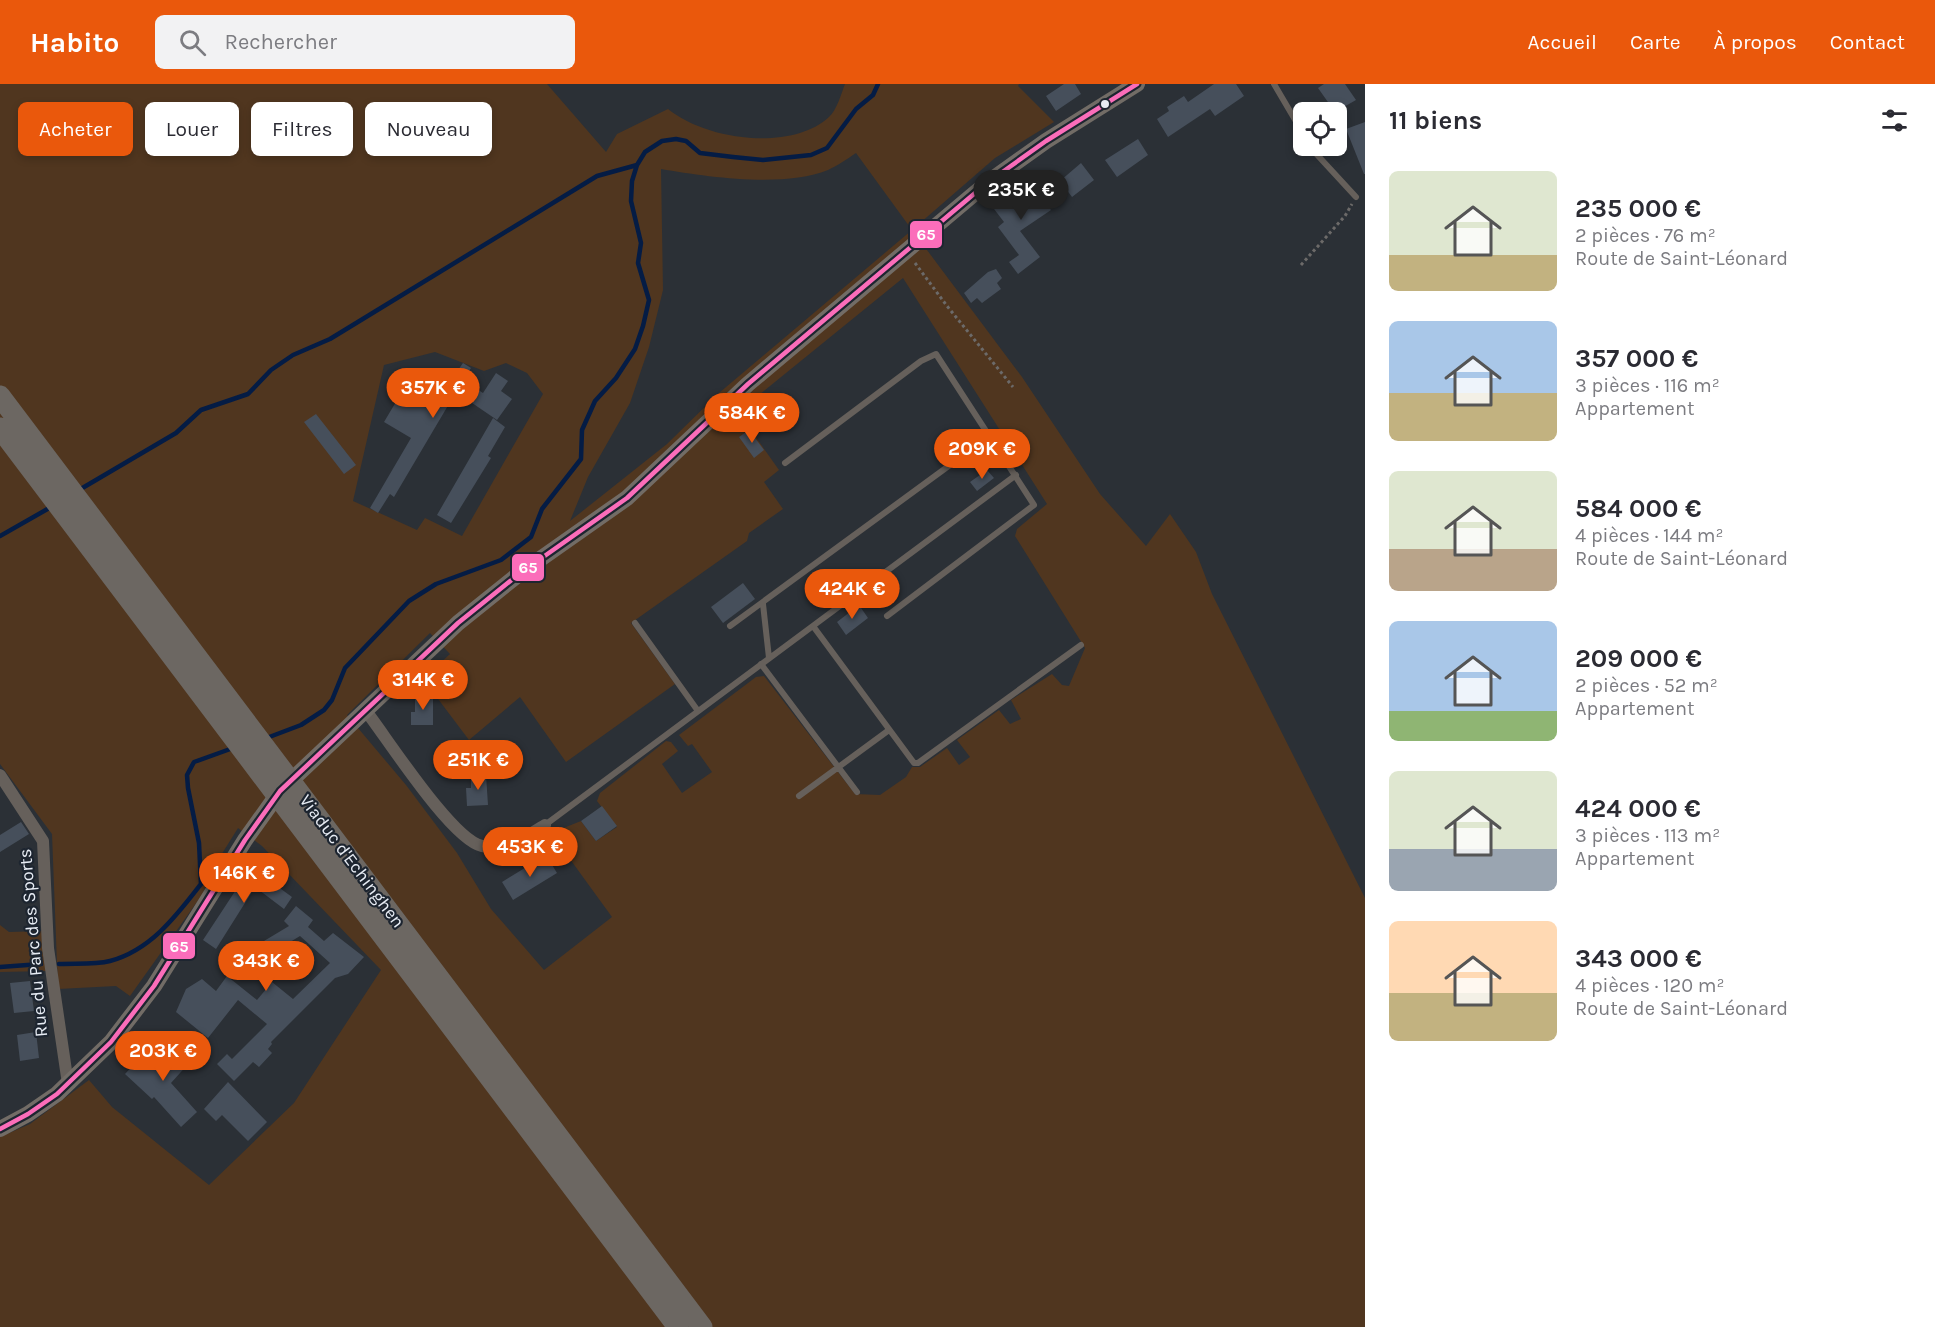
<!DOCTYPE html>
<html lang="fr">
<head>
<meta charset="utf-8">
<style>
  :root { --surface:#fff; --page:#f2f2f3; --text:#2b2b33; --muted:#7c7c81; --accent:#ea580c }
  body { margin:0; font-family:Karla,sans-serif; background:var(--page); color:var(--text); height:100vh; display:flex; flex-direction:column; font-size:22px; white-space:nowrap }
  * { box-sizing:border-box; margin:0 }
  p { font-size:20px; color:var(--muted) }
  .icon { flex:none; width:33px; height:33px; fill:none; stroke:currentColor; stroke-width:2; stroke-linecap:round; stroke-linejoin:round }
  .map { position:relative; flex:1; overflow:hidden }
  .panel { display:flex; flex-direction:column; background:var(--surface); width:570px }
  .panel>* { flex:none }
  .guide { position:absolute; left:18px; top:18px; width:570px; height:54px; display:flex; gap:12px }
  .tools { position:absolute; left:1293px; top:18px; display:grid; gap:12px }
  .tools a { display:grid; place-items:center; width:54px; height:54px; border-radius:9px; background:var(--surface); box-shadow:0 3px 9px #0003; font-size:30px }
  .price { position:absolute; translate:-50% -51px; padding:0 14px; border-radius:21px; background:var(--accent); color:#fff; font-size:20px; line-height:39px; filter:drop-shadow(0 2px 3px #0008) }
  .price::after { content:''; position:absolute; left:50%; top:36px; width:18px; height:14px; margin-left:-9px; background:inherit; clip-path:polygon(0 0,100% 0,50% 100%) }
  .price.selected { background:#222; color:#fff }
  ul { padding:0; list-style:none }
  li { display:flex; align-items:center; gap:18px; height:150px; padding:0 24px }
  li span { display:grid; place-items:center; flex:none; width:168px; height:120px; border-radius:9px; color:#555 }
  li>.icon { margin-inline-start:auto }
  span .icon { width:72px; height:72px; fill:#fffc; stroke-width:1 }
  li b { font-size:26px }
  h2 { display:flex; justify-content:space-between; align-items:center; height:72px; padding:0 24px; font-size:26px }
  .tag { padding:0 21px; border-radius:9px; background:var(--surface); box-shadow:0 3px 9px #0003; font-size:21px; line-height:54px }
  .tag.selected { background:var(--accent); color:#fff }
  header { display:flex; align-items:center; gap:36px; box-sizing:border-box; height:84px; padding:0 30px; background:var(--accent); color:#fff }
  header strong { font-size:28px }
  nav { display:flex; gap:33px; margin-inline-start:auto; font-size:21px }
  .search { width:420px; height:54px; background:var(--page); display:flex; align-items:center; gap:15px; box-sizing:border-box; padding:0 21px; border-radius:9px; color:var(--muted); font-size:22px }
  main { display:flex; flex:1; min-height:0 }
  .map>svg:first-child { display:block }
</style>
</head>
<body>
<header>
<strong>Habito</strong>
<div class="search"><svg class="icon" aria-label="search" viewBox="0 0 24 24"><circle cx="10" cy="10" r="6"/><path d="M15 15l6 6"/></svg>Rechercher</div>
<nav><a>Accueil</a><a>Carte</a><a>À propos</a><a>Contact</a></nav>
</header>
<main>
<div class="map">
<svg width="1365" height="1243" viewBox="0 0 1365 1243">
  <rect width="100%" height="100%" fill="#2b3036"/>
  <!-- green -->
  <path fill="#50361f" fill-rule="evenodd" d="M0 0H547L606 68 617 50 668 25C706 56 791 68 829 33 837 26 841 10 845 0H1019L1018 2 1054 38 995 74 912 146 1022 293 1100 410 1146 462 1170 430 1196 468 1212 510 1365 814V1243H0V1053L30 1040 89 996 112 1023 209 1101 294 1019 381 886 262 762 238 744 208 792 204 808 130 912 116 902 58 905 52 750 0 680ZM856 69 912 146 719 309 667 360 570 437 588 393 630 319 649 263 663 206 661 85C707 93 784 104 828 86 837 82 847 75 856 69ZM903 194 1047 420 1017 445 1015 452 1085 564 1069 602 1062 601 1052 590 1011 616 1021 635 1010 640 999 626 957 656 970 673 959 681 947 664 920 683H912L906 693 880 711 855 710 764 592 756 593 679 651 688 662 692 660 712 688 682 709 662 680 678 667 671 658 666 657 600 709 597 717 617 743 596 757 581 737 551 749 612 833 544 886 491 825 457 769 406 701 347 631 430 549 450 570 423 595 469 656 520 613 566 678 675 600 631 539 747 457 749 449 783 425 764 398 779 386 738 328ZM435 268 484 287 506 279 527 289 543 310 462 452 425 434 417 446 353 417 384 281Z
    M0 841 9 848 45 847 47 887 0 888Z"/>
  <g fill="none" stroke-linecap="round" stroke-linejoin="round">
    <!-- stream -->
    <path stroke="#041c45" stroke-width="4.5" d="M79 406 176 349 201 326 248 310 271 286 293 271 330 255 597 92 637 81
      M0 452 51 423
      M264 655 301 641 324 626 332 616 345 584 409 517 436 500 501 476 531 453 542 425 581 375 582 346 595 317 616 294 635 265 643 242 649 216 638 179 641 159 631 117 632 97 637 81 645 68 662 57 676 55 686 57 700 69 733 73 763 76 811 71 827 64 856 25 873 11 878 0
      M59 880C75 879 94 881 110 877 151 866 177 831 201 800L199 759 188 704 187 691 194 678 233 664
      M0 883 41 880"/>
  </g>
  <!-- building -->
  <path fill="#464f5b" d="M1064 0H1075L1081 10 1056 27 1046 12Z
    M1214 0H1236L1244 12 1215 32 1210 25 1168 53 1157 35 1169 27 1167 23 1184 12 1188 18Z
    M1324 0H1345L1356 16 1335 28 1318 4Z
    M1365 38V90H1364L1346 45Z
    M1138 55 1148 71 1117 93 1105 76Z
    M1081 79 1094 96 1072 113 1060 97Z
    M1027 96 1051 126 1020 147 1040 173 1018 190 1009 178 1019 171 998 143 1004 138 991 121Z
    M996 185 1002 194 997 199 1001 205 982 219 977 214 971 219 964 209 988 188Z
    M463 279 471 284 463 296 483 309 496 289 508 297 501 307 512 315 497 336 456 308 394 413 390 410 378 429 370 424 411 354 384 338 412 291 442 309Z
    M316 330 356 381 344 390 304 338Z
    M493 334 505 343 488 372 491 374 451 439 437 431Z
    M749 346 764 366 754 374 739 353Z
    M987 386 994 394 977 407 970 398Z
    M743 499 755 515 723 539 711 523Z
    M859 521 868 534 846 551 837 538Z
    M415 612H433V641H411V628H415Z
    M471 691H486L488 721 467 722 466 704H471Z
    M602 722 617 742 596 757 581 737Z
    M21 738 29 750 0 768V751Z
    M546 771 557 789 513 816 502 798Z
    M251 783 292 813 284 825 255 803 216 865 203 856Z
    M296 822 313 836 308 843 324 857 333 849 364 873 348 890 335 894 271 958 272 960 268 965 272 969 259 983 253 978 234 997 217 980 227 970 232 975 267 940 238 916 208 954 176 928 186 905 202 895 216 907 227 892 257 916 272 898 293 915 330 879 300 852 277 866 281 874 265 884 260 876 239 889 231 877 289 842 284 837Z
    M30 897 34 927 14 929 10 899Z
    M36 948 39 974 20 977 17 951Z
    M171 962 189 979 171 999 197 1028 181 1043 154 1013 152 1015 125 990 150 963 160 973Z
    M228 998 267 1038 248 1057 222 1031 216 1037 204 1025Z"/>
  <g fill="none" stroke-linecap="round" stroke-linejoin="round">
    <!-- path -->
    <path stroke="#6c6a69" stroke-width="3" stroke-dasharray="3 3" stroke-linecap="butt" d="M915 179 947 222 1013 303
      M1301 181 1345 132 1352 120"/>
    <!-- lane -->
    <path stroke="#66605b" stroke-width="6" d="M1274 0 1304 51
      M1309 62 1356 113
      M785 379 921 277 936 270 1034 421 887 532
      M763 520 769 574
      M635 539 698 627
      M730 542 991 351
      M813 542 914 679H918L1081 561
      M761 580 857 708
      M799 712 889 646
      M545 741 1016 391"/>
    <!-- street -->
    <path stroke="#66605b" stroke-width="12" d="M366 627C387 654 452 756 482 762 506 767 526 753 545 741
      M0 691 43 757 48 864 68 1000"/>
    <!-- secondary -->
    <path stroke="#726c66" stroke-width="16" d="M0 1045 28 1030 57 1010 111 958 154 902 245 756 280 707 458 539 519 490 627 414 748 300 987 99 1046 57 1137 0"/>
    <!-- highway -->
    <path stroke="#6c6762" stroke-width="21" d="M0 312 702 1243
      M0 344 678 1243"/>
    <defs>
      <path id="bus-1" d="M0 1045 28 1030 57 1010 111 958 154 902 245 756 280 707 458 539 519 490 627 414 748 300 987 99 1046 57 1137 0"/>
    </defs>
    <!-- bus-1 casing -->
    <use href="#bus-1" stroke="#1d2530" stroke-width="9"/>
    <!-- bus-1 -->
    <use href="#bus-1" stroke="#fb6dba" stroke-width="4.5"/>
  </g>
  <!-- markers -->
  <circle fill="#e7ecf4" stroke="#1d2530" stroke-width="2" cx="1105" cy="20" r="5"/>
  <g text-anchor="middle" stroke-width="4.5" stroke-linejoin="round" paint-order="stroke">
    <!-- street labels -->
    <g font-size="18" fill="#e7ecf4" stroke="#1d2530">
      <text transform="translate(352 777) rotate(53)" y="6">Viaduc d'Echinghen</text>
      <text transform="translate(33 859) rotate(-95)" y="6">Rue du Parc des Sports</text>
    </g>
  </g>
  <g stroke="#1d2530" stroke-width="2">
    <rect x="909" y="136" width="34" height="29" rx="6" fill="#fb6dba"/>
    <rect x="511" y="469" width="34" height="29" rx="6" fill="#fb6dba"/>
    <rect x="162" y="848" width="34" height="28" rx="6" fill="#fb6dba"/>
  </g>
  <g font-size="16" text-anchor="middle" font-weight="bold" fill="#fff">
    <text x="926" y="156">65</text>
    <text x="528" y="489">65</text>
    <text x="179" y="868">65</text>
  </g>
</svg>
<div class="tools">
<a><svg class="icon" aria-label="locate" viewBox="0 0 24 24"><circle cx="12" cy="12" r="6"/><path d="M12 2v4M12 18v4M2 12h4M18 12h4"/></svg></a>
</div>
<b class="price selected" style="left:1021px;top:137px">235K €</b>
<b class="price" style="left:433px;top:335px">357K €</b>
<b class="price" style="left:752px;top:360px">584K €</b>
<b class="price" style="left:982px;top:396px">209K €</b>
<b class="price" style="left:852px;top:536px">424K €</b>
<b class="price" style="left:423px;top:627px">314K €</b>
<b class="price" style="left:478px;top:707px">251K €</b>
<b class="price" style="left:530px;top:794px">453K €</b>
<b class="price" style="left:244px;top:820px">146K €</b>
<b class="price" style="left:266px;top:908px">343K €</b>
<b class="price" style="left:163px;top:998px">203K €</b>
<div class="guide">
<a class="tag selected">Acheter</a>
<a class="tag">Louer</a>
<a class="tag">Filtres</a>
<a class="tag">Nouveau</a>
</div>
</div>
<section class="panel">
<h2>11 biens<svg class="icon" aria-label="filters" viewBox="0 0 24 24"><path d="M4 7h16M4 17h16"/><circle cx="9" cy="7" r="2"/><circle cx="15" cy="17" r="2"/></svg></h2>
<ul>
<li><span style="background:linear-gradient(#dfe7d0 70%,#c2b280 0)"><svg class="icon" aria-label="home" viewBox="0 0 24 24"><path d="M3 11l9-7 9 7M6 9v11h12V9"/></svg></span><div><b>235 000 €</b><p>2 pièces · 76 m²</p><p>Route de Saint-Léonard</p></div></li>
<li><span style="background:linear-gradient(#a9c7e8 60%,#c2b280 0)"><svg class="icon" aria-label="home" viewBox="0 0 24 24"><path d="M3 11l9-7 9 7M6 9v11h12V9"/></svg></span><div><b>357 000 €</b><p>3 pièces · 116 m²</p><p>Appartement</p></div></li>
<li><span style="background:linear-gradient(#dfe7d0 65%,#b9a48a 0)"><svg class="icon" aria-label="home" viewBox="0 0 24 24"><path d="M3 11l9-7 9 7M6 9v11h12V9"/></svg></span><div><b>584 000 €</b><p>4 pièces · 144 m²</p><p>Route de Saint-Léonard</p></div></li>
<li><span style="background:linear-gradient(#a9c7e8 75%,#8fb573 0)"><svg class="icon" aria-label="home" viewBox="0 0 24 24"><path d="M3 11l9-7 9 7M6 9v11h12V9"/></svg></span><div><b>209 000 €</b><p>2 pièces · 52 m²</p><p>Appartement</p></div></li>
<li><span style="background:linear-gradient(#dfe7d0 65%,#9aa5b1 0)"><svg class="icon" aria-label="home" viewBox="0 0 24 24"><path d="M3 11l9-7 9 7M6 9v11h12V9"/></svg></span><div><b>424 000 €</b><p>3 pièces · 113 m²</p><p>Appartement</p></div></li>
<li><span style="background:linear-gradient(#ffd9b3 60%,#c2b280 0)"><svg class="icon" aria-label="home" viewBox="0 0 24 24"><path d="M3 11l9-7 9 7M6 9v11h12V9"/></svg></span><div><b>343 000 €</b><p>4 pièces · 120 m²</p><p>Route de Saint-Léonard</p></div></li>
</ul>
</section>
</main>
</body>
</html>
